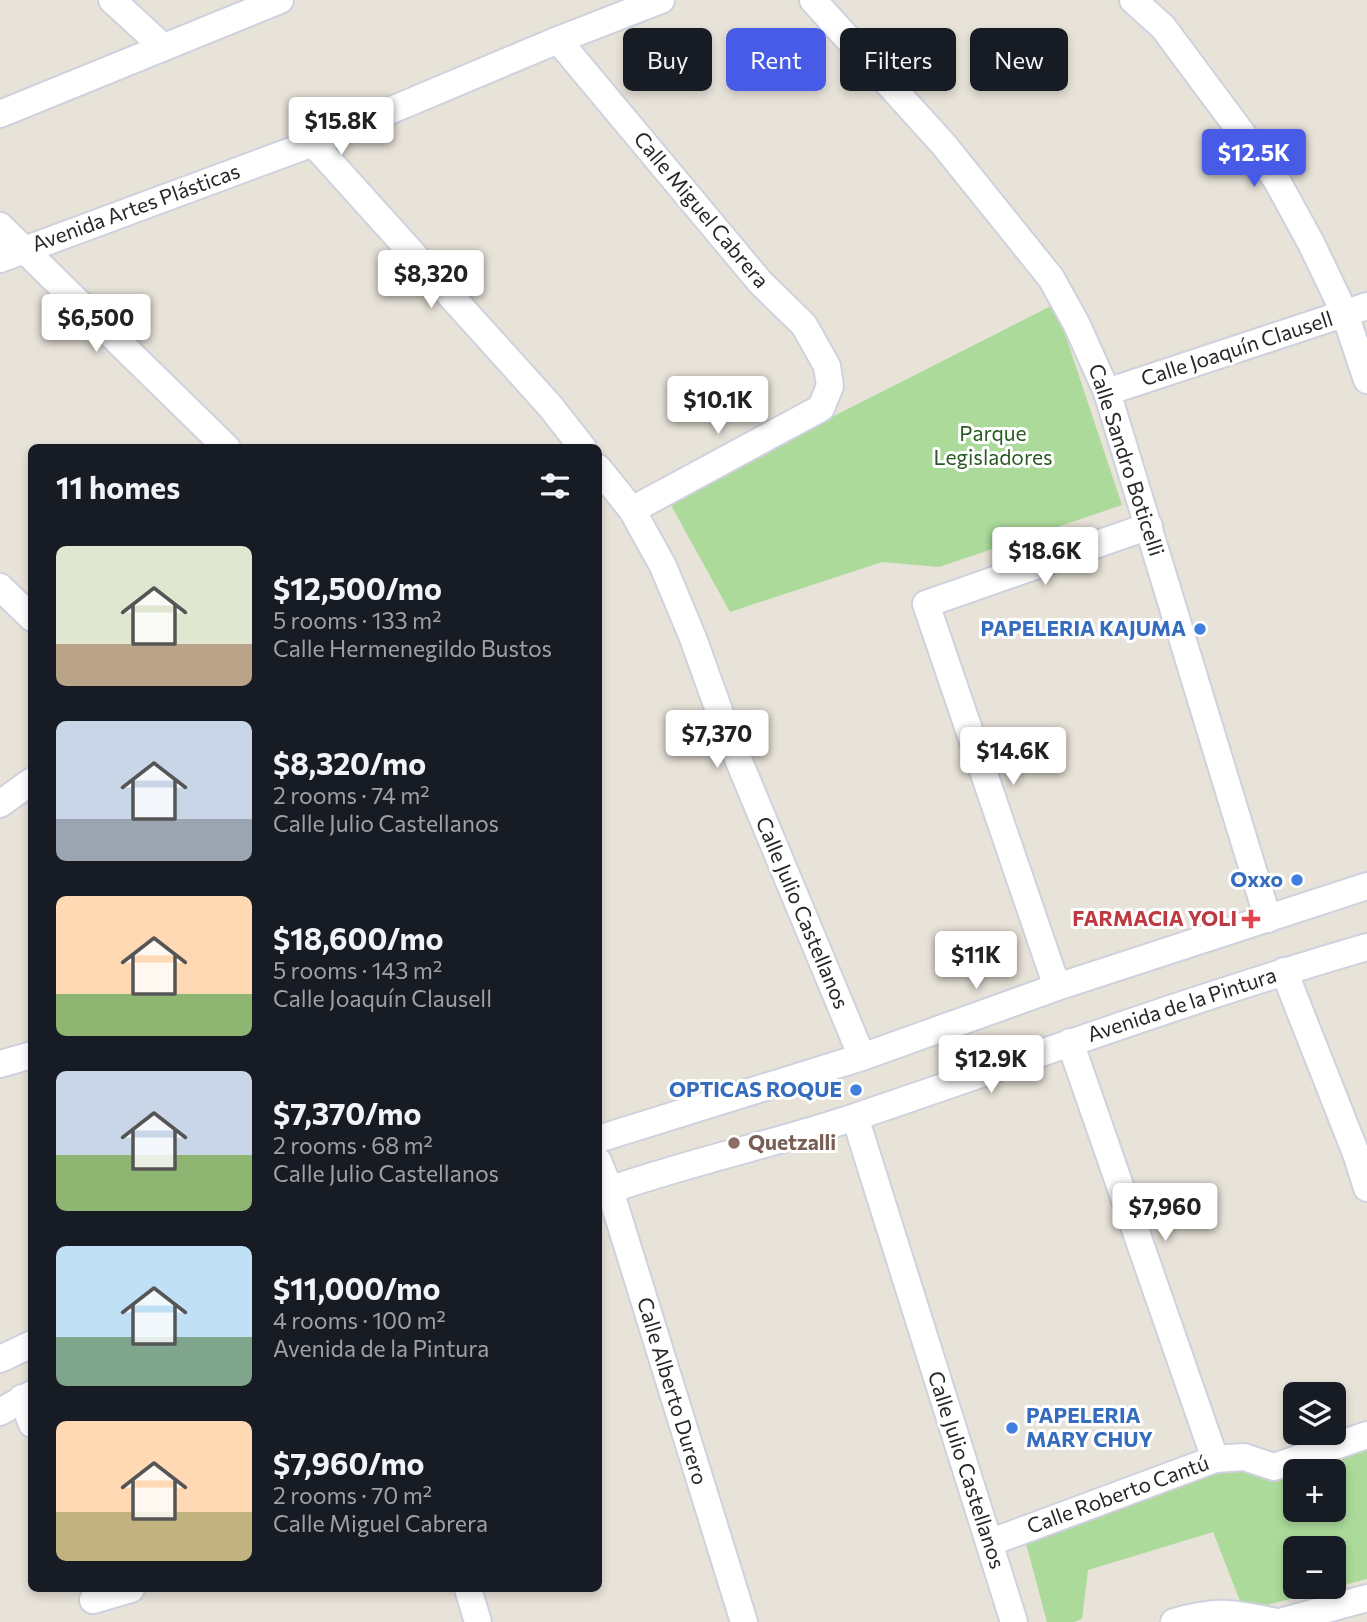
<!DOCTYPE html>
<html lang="en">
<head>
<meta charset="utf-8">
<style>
  :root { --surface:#171b24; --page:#20242c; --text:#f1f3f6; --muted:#9ea1a6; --accent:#485be6 }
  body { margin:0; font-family:Commissioner,sans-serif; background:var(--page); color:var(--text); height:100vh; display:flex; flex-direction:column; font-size:26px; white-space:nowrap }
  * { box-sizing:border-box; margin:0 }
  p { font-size:23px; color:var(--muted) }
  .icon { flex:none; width:38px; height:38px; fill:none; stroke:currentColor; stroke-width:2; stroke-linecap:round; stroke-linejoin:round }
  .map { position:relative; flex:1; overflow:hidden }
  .drawer { position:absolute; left:28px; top:444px; width:574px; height:1148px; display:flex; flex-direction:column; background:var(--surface); border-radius:10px; box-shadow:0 4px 10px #0003 }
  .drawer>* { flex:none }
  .banner { position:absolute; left:623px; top:28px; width:639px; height:63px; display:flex; gap:14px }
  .buttons { position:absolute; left:1283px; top:1382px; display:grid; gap:14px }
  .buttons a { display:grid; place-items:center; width:63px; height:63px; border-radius:10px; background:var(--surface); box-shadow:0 4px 10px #0003; font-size:35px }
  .price { position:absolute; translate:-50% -60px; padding:0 16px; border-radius:7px; background:#fff; color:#222; font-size:23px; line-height:46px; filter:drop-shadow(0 2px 4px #0008) }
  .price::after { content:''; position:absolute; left:50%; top:42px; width:21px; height:16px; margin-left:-10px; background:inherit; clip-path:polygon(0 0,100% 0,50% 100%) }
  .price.selected { background:var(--accent); color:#fff }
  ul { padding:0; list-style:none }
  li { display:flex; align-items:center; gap:21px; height:175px; padding:0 28px }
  li span { display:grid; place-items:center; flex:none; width:196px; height:140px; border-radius:10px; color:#555 }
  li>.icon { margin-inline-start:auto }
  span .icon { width:84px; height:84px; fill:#fffc; stroke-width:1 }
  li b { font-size:30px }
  h2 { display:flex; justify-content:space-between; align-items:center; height:84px; padding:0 28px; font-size:30px }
  .pill { padding:0 24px; border-radius:10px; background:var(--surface); box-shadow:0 4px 10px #0003; font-size:24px; line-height:63px }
  .pill.selected { background:var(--accent); color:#fff }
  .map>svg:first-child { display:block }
</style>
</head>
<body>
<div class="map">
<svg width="1367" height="1622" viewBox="0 0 1367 1622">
  <rect width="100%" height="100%" fill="#e8e3d9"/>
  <!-- green -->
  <path fill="#acda9b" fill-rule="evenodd" d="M1055 304 1122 505 939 567 882 562 730 612 668 500Z
    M1367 1443V1579L1244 1611 1213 1532 1088 1570 1082 1619 1074 1622H1047L1024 1536 1240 1463ZM1295 1472H1334V1510H1295ZM1295 1549H1334V1587H1295Z"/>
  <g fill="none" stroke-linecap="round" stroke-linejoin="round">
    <defs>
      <path id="street" d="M112 0 162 46
        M813 0 944 145 1051 278 1076 323 1107 392 1268 919
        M1133 0 1163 27 1276 179 1311 243 1345 314 1367 380
        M558 40 760 282 804 325 827 366 830 386 821 408 632 510
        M0 114 280 0
        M313 143 550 406 583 448
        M0 226 227 448
        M0 259 313 143 558 40 661 0
        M1107 392 1367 306
        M598 468 632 510 663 566 693 638 726 730 862 1057
        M0 587 32 618
        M0 804 32 781
        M1284 971 1357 1156 1367 1188
        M1057 987 926 604 1149 526
        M1070 1042 1215 1459
        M0 1064 32 1055
        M855 1117 1014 1622
        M598 1139 862 1057 1057 987 1367 886
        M598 1161 610 1190 744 1622
        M598 1194C683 1163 772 1145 858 1116 1027 1059 1195 997 1367 947
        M0 1359 32 1344
        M22 1398 32 1424
        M0 1412 32 1394
        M989 1543 1215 1459 1244 1457 1274 1467 1367 1435
        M468 1589 478 1622
        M93 1600 131 1589
        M1174 1622C1219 1609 1232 1613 1276 1622
        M1280 1622 1367 1598"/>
    </defs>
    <!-- street casing -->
    <use href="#street" stroke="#cfd1de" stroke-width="30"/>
    <!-- street -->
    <use href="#street" stroke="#fff" stroke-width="26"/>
  </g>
  <!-- markers -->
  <g fill="#3f7fe0" stroke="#fff" stroke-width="2.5">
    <circle cx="1200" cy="629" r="7"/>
    <circle cx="1297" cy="880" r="7"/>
    <circle cx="856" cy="1090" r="7"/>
    <circle cx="1012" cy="1428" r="7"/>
  </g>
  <path fill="#e0444e" stroke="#fff" stroke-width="2.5" d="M1247.5 908.5h7v7h7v7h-7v7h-7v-7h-7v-7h7z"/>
  <circle fill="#8d6e63" stroke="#fff" stroke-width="2.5" cx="734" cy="1143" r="7"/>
  <g text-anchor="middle" stroke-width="6" stroke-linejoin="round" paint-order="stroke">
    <!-- street labels -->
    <g font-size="21" fill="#272727" stroke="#fff">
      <text transform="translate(136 208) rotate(-20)" y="7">Avenida Artes Plásticas</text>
      <text transform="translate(701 210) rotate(50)" y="7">Calle Miguel Cabrera</text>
      <text transform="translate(1237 349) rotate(-18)" y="7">Calle Joaquín Clausell</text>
      <text transform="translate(1126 460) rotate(72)" y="7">Calle Sandro Boticelli</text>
      <text transform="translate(802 913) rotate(67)" y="7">Calle Julio Castellanos</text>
      <text transform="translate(1182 1005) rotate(-18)" y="7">Avenida de la Pintura</text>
      <text transform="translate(672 1391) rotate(73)" y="7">Calle Alberto Durero</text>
      <text transform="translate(966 1470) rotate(72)" y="7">Calle Julio Castellanos</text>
      <text transform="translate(1118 1495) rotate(-20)" y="7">Calle Roberto Cantú</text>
    </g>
    <!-- park labels -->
    <g font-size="21" fill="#285a20" stroke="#fff">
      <text x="993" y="441">Parque<tspan x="993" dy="24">Legisladores</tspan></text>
    </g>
    <!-- shop labels -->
    <g font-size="21" font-weight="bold" fill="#366cbe" stroke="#fff" text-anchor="end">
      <text x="1186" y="636">PAPELERIA KAJUMA</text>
      <text x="1283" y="887">Oxxo</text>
      <text x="842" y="1097">OPTICAS ROQUE</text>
      <text x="1026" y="1423" text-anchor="start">PAPELERIA<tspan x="1026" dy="24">MARY CHUY</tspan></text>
    </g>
    <!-- health labels -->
    <g font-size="21" font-weight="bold" fill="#be3a42" stroke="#fff" text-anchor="end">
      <text x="1237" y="926">FARMACIA YOLI</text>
    </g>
    <!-- education labels -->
    <g font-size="21" font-weight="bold" fill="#785e54" stroke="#fff" text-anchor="start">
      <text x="748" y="1150">Quetzalli</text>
    </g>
  </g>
</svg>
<div class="buttons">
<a><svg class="icon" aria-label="layers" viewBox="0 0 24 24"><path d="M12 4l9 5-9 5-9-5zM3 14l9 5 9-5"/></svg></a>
<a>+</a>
<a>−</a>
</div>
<b class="price" style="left:341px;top:157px">$15.8K</b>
<b class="price selected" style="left:1254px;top:189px">$12.5K</b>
<b class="price" style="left:431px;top:310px">$8,320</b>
<b class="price" style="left:96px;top:354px">$6,500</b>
<b class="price" style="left:718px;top:436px">$10.1K</b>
<b class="price" style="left:1045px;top:587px">$18.6K</b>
<b class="price" style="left:717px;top:770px">$7,370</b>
<b class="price" style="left:1013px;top:787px">$14.6K</b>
<b class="price" style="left:976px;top:991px">$11K</b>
<b class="price" style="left:991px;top:1095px">$12.9K</b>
<b class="price" style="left:1165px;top:1243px">$7,960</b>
<div class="banner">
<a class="pill">Buy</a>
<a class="pill selected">Rent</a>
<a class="pill">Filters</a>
<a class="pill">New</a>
</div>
<section class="drawer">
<h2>11 homes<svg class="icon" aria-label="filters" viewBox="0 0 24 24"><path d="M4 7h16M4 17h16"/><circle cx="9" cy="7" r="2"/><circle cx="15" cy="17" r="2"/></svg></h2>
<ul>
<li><span style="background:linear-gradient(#dfe7d0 70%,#b9a48a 0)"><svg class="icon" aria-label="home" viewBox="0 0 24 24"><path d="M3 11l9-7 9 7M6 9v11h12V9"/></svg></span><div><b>$12,500/mo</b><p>5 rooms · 133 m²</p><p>Calle Hermenegildo Bustos</p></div></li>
<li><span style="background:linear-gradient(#c9d6e8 70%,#9aa5b1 0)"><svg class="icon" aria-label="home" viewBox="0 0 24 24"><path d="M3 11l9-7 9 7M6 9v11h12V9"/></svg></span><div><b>$8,320/mo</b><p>2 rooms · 74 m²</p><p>Calle Julio Castellanos</p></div></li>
<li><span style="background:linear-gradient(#ffd9b3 70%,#8fb573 0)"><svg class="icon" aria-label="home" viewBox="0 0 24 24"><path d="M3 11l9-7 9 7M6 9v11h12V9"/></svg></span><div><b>$18,600/mo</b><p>5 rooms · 143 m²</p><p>Calle Joaquín Clausell</p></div></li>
<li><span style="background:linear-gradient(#c9d6e8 60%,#8fb573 0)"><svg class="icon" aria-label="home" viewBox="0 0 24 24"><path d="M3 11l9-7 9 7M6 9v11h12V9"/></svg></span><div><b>$7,370/mo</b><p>2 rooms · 68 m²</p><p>Calle Julio Castellanos</p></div></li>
<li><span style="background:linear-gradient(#bfe0f5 65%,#7fa58c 0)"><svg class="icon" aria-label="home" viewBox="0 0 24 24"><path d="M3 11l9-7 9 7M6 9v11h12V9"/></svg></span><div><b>$11,000/mo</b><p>4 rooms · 100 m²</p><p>Avenida de la Pintura</p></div></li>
<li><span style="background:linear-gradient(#ffd9b3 65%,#c2b280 0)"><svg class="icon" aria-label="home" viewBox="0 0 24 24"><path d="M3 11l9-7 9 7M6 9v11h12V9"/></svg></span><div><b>$7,960/mo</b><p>2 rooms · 70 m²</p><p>Calle Miguel Cabrera</p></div></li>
</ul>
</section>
</div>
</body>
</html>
